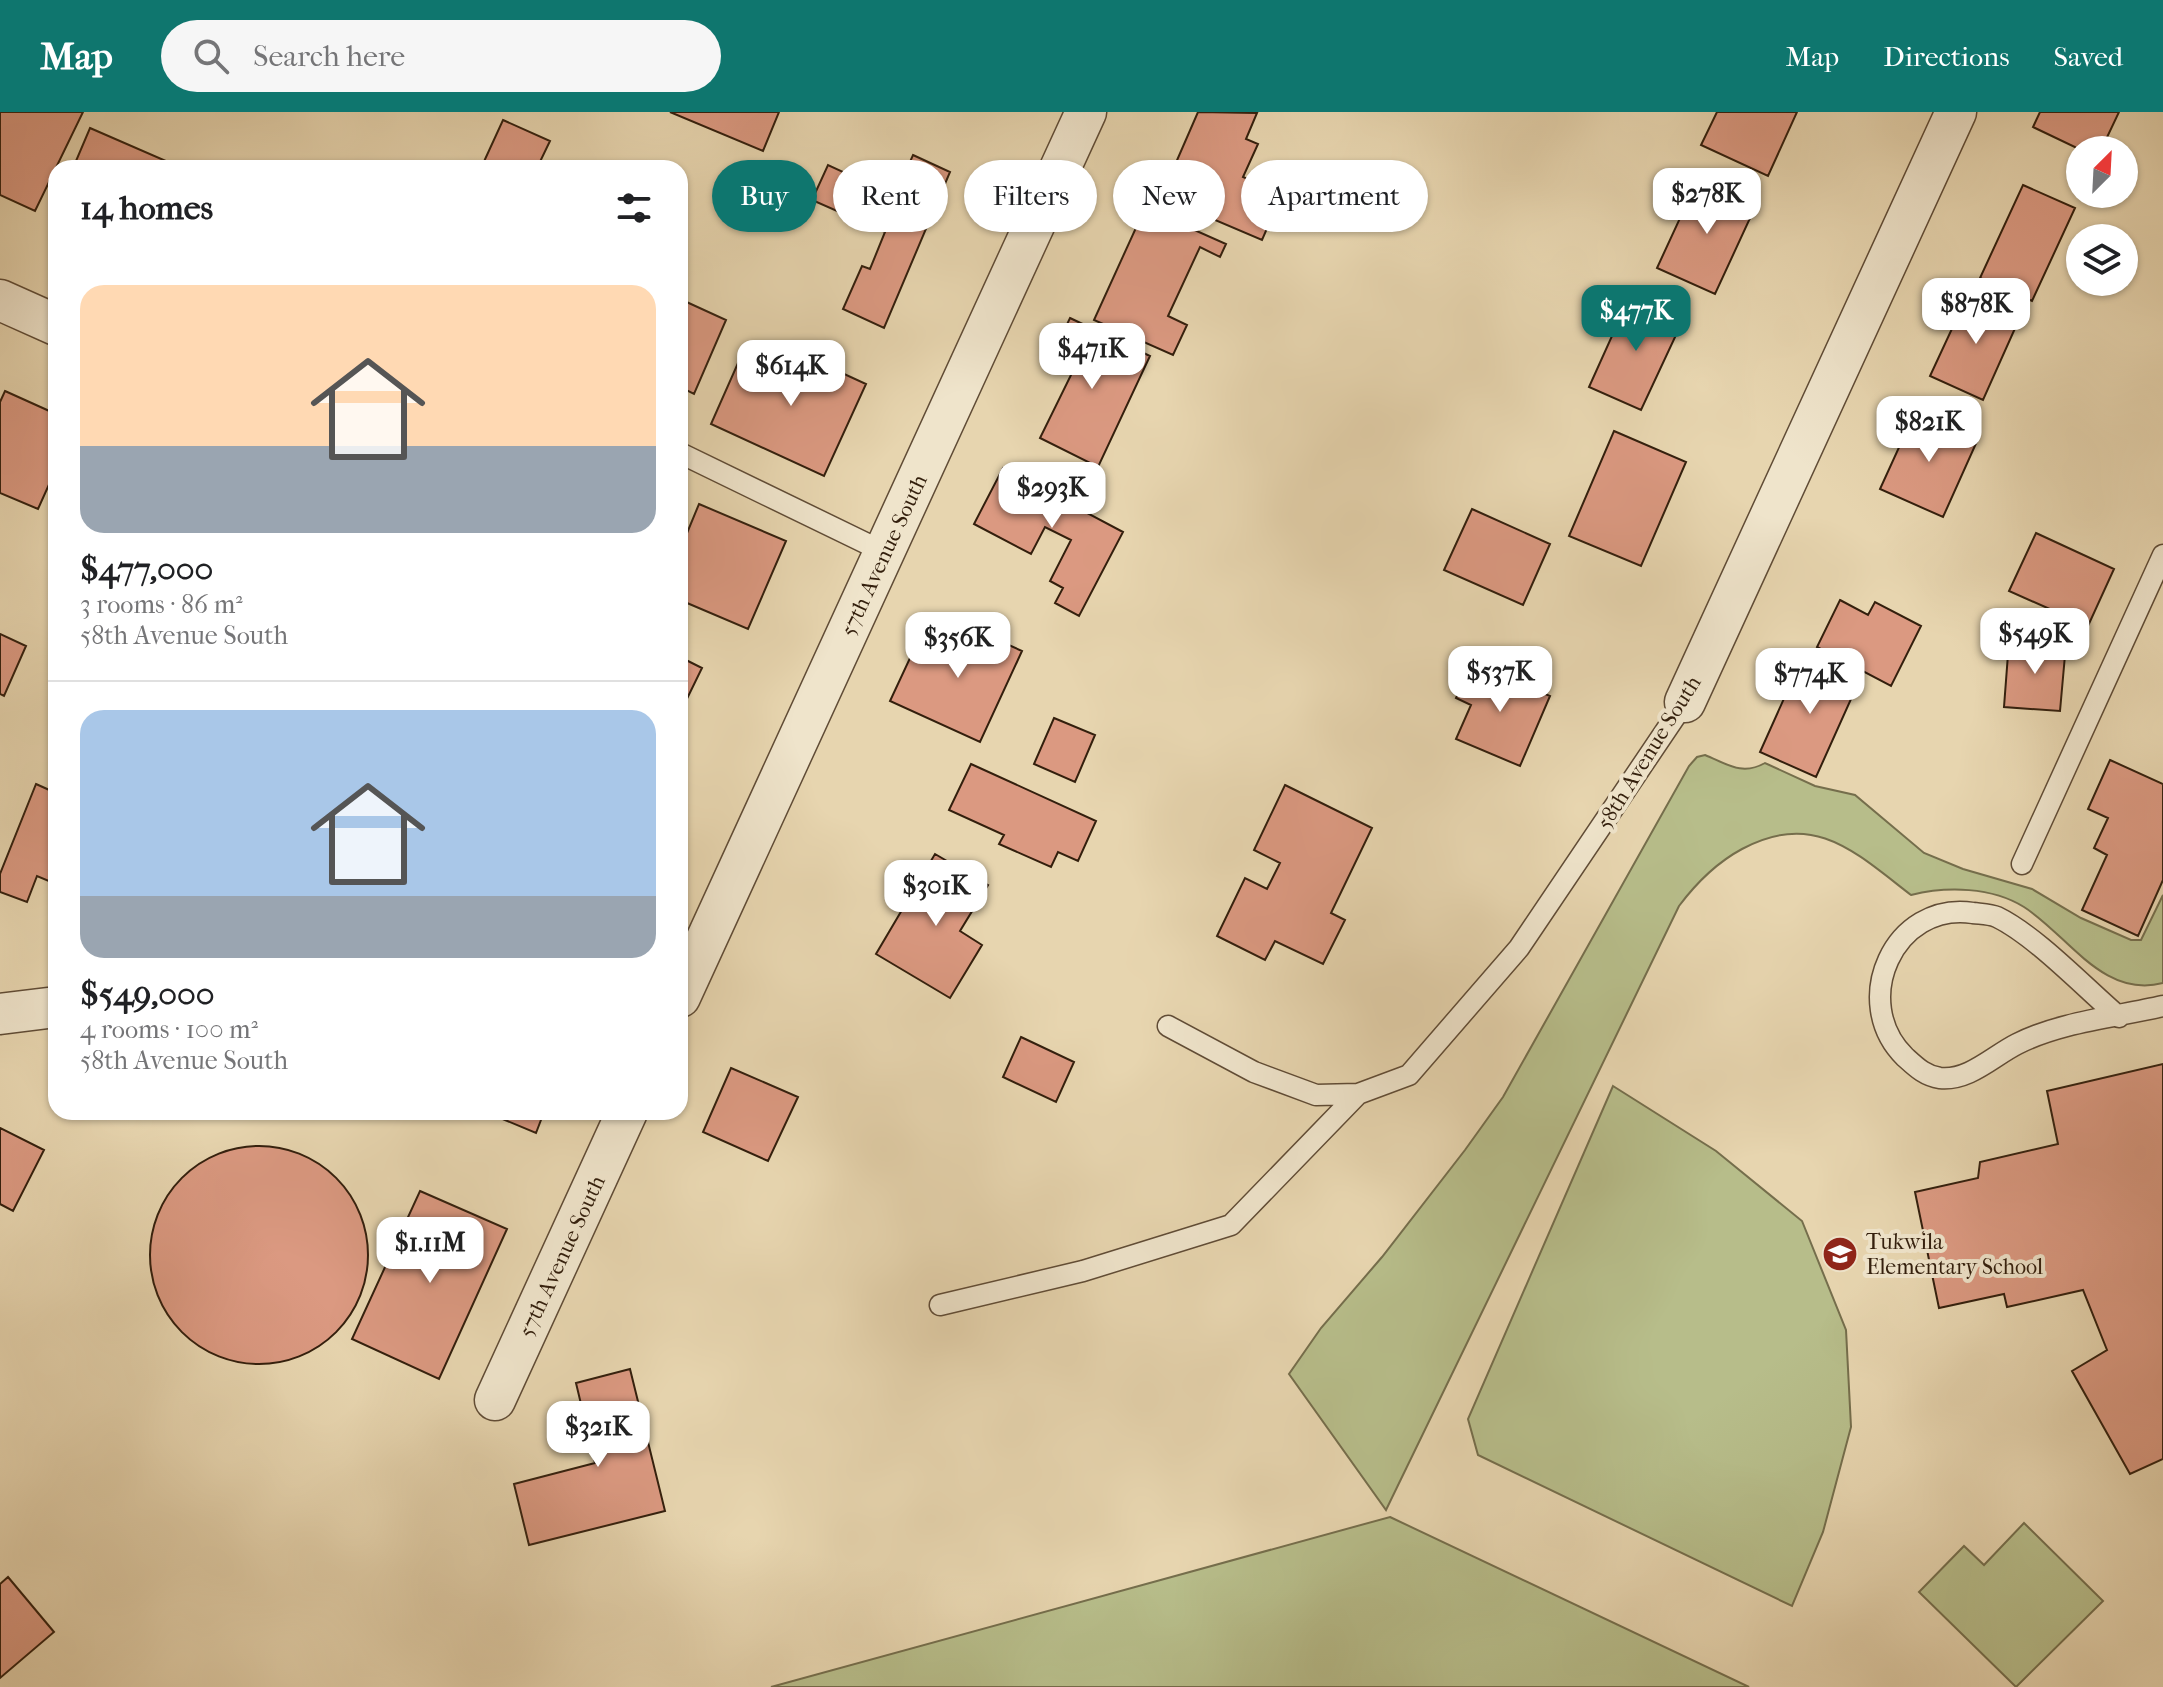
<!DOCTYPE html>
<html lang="en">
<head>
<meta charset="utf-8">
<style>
  :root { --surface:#fff; --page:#f6f6f6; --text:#202124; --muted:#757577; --line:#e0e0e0; --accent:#0f766e }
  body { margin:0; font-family:"IM FELL French Canon",serif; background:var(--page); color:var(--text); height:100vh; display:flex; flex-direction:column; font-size:30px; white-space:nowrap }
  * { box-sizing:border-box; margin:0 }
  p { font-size:26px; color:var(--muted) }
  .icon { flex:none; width:44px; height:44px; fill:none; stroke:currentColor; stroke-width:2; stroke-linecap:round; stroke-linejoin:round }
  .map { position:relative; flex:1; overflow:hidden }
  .side { position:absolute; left:48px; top:48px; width:640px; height:960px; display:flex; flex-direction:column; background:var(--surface); border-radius:24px; box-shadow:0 2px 6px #0004 }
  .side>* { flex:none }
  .top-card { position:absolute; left:712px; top:48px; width:760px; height:72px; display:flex; gap:16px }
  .needle { width:52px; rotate:24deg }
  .fabs { position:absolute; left:2066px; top:24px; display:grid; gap:16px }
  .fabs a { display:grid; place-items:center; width:72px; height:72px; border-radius:50%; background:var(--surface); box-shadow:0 2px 6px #0004; font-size:40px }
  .price { position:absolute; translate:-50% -68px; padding:0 18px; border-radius:16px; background:#fff; color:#222; font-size:26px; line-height:52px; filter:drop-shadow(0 2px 4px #0008) }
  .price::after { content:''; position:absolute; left:50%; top:48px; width:24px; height:18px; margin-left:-12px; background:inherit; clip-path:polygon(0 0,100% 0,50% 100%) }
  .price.selected { background:var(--accent); color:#fff }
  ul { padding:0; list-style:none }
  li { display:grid; align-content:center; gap:16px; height:424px; padding:0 32px }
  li+li { border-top:2px solid var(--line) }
  li span { display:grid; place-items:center; height:248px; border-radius:24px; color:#555 }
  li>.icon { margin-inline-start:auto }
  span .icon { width:144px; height:144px; fill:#fffc; stroke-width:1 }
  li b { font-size:34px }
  h2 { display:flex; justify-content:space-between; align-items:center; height:96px; padding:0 32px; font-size:34px }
  .chip { padding:0 28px; border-radius:36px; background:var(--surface); box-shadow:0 2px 6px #0004; font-size:28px; line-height:72px }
  .chip.selected { background:var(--accent); color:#fff }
  header { display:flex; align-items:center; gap:48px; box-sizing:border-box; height:112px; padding:0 40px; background:var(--accent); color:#fff }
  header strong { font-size:38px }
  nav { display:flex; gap:44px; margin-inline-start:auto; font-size:28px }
  .search { width:560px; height:72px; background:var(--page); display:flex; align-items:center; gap:20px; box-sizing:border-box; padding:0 28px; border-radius:44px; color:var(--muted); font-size:30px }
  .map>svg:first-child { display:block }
</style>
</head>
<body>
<header>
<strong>Map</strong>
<div class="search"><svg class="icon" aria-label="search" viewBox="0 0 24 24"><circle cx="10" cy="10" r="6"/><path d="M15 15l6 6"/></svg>Search here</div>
<nav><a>Map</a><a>Directions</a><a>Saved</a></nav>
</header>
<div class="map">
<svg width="2163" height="1575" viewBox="0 0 2163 1575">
  <rect width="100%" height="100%" fill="#e7d5af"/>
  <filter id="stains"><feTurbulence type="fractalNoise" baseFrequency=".0025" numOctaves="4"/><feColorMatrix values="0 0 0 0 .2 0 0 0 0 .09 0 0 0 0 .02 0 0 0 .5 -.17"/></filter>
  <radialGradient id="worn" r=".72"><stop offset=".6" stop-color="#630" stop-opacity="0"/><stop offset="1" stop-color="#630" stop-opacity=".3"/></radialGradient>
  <!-- green -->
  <path fill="#b7bd8a" stroke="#756e4c" stroke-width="2" d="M1705 643C1727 652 1742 664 1765 651L1815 674 1855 683 1924 741 1963 757 2032 777 2081 806 2131 828H2141L2163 783V871C2103 887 2068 823 2024 795 1992 775 1947 774 1911 783 1855 740 1814 698 1742 737 1716 751 1697 770 1679 794L1386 1398 1289 1262 1321 1216 1382 1145 1465 1038 1503 985 1689 654 1697 645Z
    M1613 974 1716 1039 1802 1109 1846 1218 1851 1315 1823 1420 1792 1494 1478 1343 1468 1307Z
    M1390 1405 1749 1575H771Z
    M2024 1411 2103 1489 2016 1575 1919 1480 1964 1434 1984 1453Z"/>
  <!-- building -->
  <path fill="#db9981" stroke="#331f0d" stroke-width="2" d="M0 0H83L35 99 0 83Z
    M670 0H779L763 39Z
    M1198 0 1257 1 1246 27 1258 32 1243 65 1282 82 1262 128 1161 85Z
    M1717 0H1797L1768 64 1701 33Z
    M2040 0H2119L2101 38H2081L2033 15Z
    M503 8 550 29 537 56H481Z
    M90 16 166 49 163 56H73Z
    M913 43 950 60 884 216 843 197 862 154 870 157 885 120 812 88 828 53 895 84Z
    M1699 65 1757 91 1715 182 1657 156Z
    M2023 73 2075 96 2032 189 1980 166Z
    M1145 96 1226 132 1220 145 1200 135 1168 204 1187 213 1173 243 1094 208Z
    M1969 180 2021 203 1983 288 1930 264Z
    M1630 184 1683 208 1641 298 1589 275Z
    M680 187 726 208 694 282 680 275Z
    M1070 206 1150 244 1098 355 1040 326 1072 261 1049 250Z
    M781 233 866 272 824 364 711 312 738 251 767 263Z
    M5 279 56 302V357L38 397 0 381V290Z
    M1916 298 1978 327 1943 405 1880 377Z
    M1614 319 1686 350 1641 454 1569 424Z
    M1044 355 1083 377 1074 394 1123 420 1079 504 1055 491 1063 476 1050 469 1071 428 1045 415 1031 442 974 412 1003 356 1035 373Z
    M699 392 786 429 748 517 680 488V438Z
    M1472 397 1550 432 1523 493 1444 458Z
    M2036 421 2114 457 2088 514 2009 479Z
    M1840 488 1868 503 1875 490 1921 514 1891 574 1817 535Z
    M951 507 1022 539 980 630 890 589 917 531 936 540Z
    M0 522 26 534 4 584 0 582Z
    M2009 529 2066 532 2060 599 2004 595Z
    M1804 542 1860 567 1816 665 1760 640Z
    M680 545 702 556 680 601Z
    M1472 551 1550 584 1520 654 1456 627 1471 593 1456 586Z
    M1054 606 1095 623 1075 670 1034 652Z
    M2110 648 2163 672V768L2138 824 2082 798 2107 743 2094 736 2108 706 2088 697Z
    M971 652 1096 709 1078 749 1058 740 1051 755 999 732 1004 723 949 698Z
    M36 672 56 681V772L37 764 27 790 0 780V762Z
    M1285 673 1372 716 1331 801 1345 808 1323 852 1275 829 1265 848 1217 824 1245 766 1267 777 1280 751 1254 738Z
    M935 742 988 773 960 819 982 833 950 886 876 842Z
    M1021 925 1074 950 1056 990 1003 965Z
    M2163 952V1347L2130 1362 2072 1259 2107 1238 2083 1178 2007 1195 2004 1182 1939 1196 1915 1080 1978 1066 1980 1050 2058 1032 2047 979Z
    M731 956 798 985 768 1049 703 1020Z
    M486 1000H544L536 1021Z
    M0 1016 44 1038 13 1099 0 1092Z
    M150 1143a109 109 0 1 1 218 0a109 109 0 1 1-218 0Z
    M420 1079 507 1117 439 1267 352 1227Z
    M630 1257 665 1399 529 1433 514 1372 595 1351 576 1271Z
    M8 1465 54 1520 0 1566V1472Z"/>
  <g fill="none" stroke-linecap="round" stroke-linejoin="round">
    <defs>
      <path id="lane" d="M680 341 884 440
        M2022 752 2163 443
        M2119 905C2085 876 2036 824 1997 805 1990 802 1981 802 1973 801 1894 789 1849 890 1905 945 1916 955 1925 964 1940 966 1969 969 1993 944 2017 932 2060 910 2116 905 2163 894
        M1168 914 1254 960 1316 983 1358 982 1409 963 1519 836 1685 590
        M940 1193 1083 1159 1231 1113 1358 982"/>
      <path id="street" d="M0 188 56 213
        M1685 590 1956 0
        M680 885 1086 0
        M0 902 56 895
        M495 1288 627 1000"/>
    </defs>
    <!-- lane casing -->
    <use href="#lane" stroke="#604c36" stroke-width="23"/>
    <!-- street casing -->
    <use href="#street" stroke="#604c36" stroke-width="43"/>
    <!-- lane -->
    <use href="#lane" stroke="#efe4cb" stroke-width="20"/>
    <!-- street -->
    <use href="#street" stroke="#efe4cb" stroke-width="40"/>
  </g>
  <!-- icons -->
  <defs>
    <symbol id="school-disc" viewBox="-11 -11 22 22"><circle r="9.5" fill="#8f2418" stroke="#efe4cb"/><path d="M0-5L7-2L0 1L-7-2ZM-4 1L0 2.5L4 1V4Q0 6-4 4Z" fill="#fff"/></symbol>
  </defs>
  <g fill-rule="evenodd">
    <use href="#school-disc" x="1820" y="1122" width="40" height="40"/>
  </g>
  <g text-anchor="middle" stroke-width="8" stroke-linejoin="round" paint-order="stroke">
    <!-- street labels -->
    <g font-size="22" fill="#331f0d" stroke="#efe4cb">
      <text transform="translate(883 443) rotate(-65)" y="8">57th Avenue South</text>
      <text transform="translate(1648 640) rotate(-58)" y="8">58th Avenue South</text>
      <text transform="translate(561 1144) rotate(-65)" y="8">57th Avenue South</text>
    </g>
    <!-- poi labels -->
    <g font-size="22" fill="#331f0d" stroke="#efe4cb" text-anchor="start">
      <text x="1866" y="1137">Tukwila<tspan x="1866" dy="25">Elementary School</tspan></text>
    </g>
  </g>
  <rect width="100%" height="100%" filter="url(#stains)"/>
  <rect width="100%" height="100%" fill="url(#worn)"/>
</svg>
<div class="fabs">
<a><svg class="needle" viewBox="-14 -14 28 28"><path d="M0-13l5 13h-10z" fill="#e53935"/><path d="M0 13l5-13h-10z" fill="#757577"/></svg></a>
<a><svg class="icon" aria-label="layers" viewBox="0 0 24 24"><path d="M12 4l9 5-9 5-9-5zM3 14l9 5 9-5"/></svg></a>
</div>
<b class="price" style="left:1707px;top:124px">$278K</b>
<b class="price" style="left:1976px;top:234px">$878K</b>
<b class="price selected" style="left:1636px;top:241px">$477K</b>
<b class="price" style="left:1092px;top:279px">$471K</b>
<b class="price" style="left:791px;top:296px">$614K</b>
<b class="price" style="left:1929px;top:352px">$821K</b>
<b class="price" style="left:1052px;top:418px">$293K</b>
<b class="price" style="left:2035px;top:564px">$549K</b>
<b class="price" style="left:958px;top:568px">$356K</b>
<b class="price" style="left:1500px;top:602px">$537K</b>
<b class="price" style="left:1810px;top:604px">$774K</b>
<b class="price" style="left:936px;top:816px">$301K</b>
<b class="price" style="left:430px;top:1173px">$1.11M</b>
<b class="price" style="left:598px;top:1357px">$321K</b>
<div class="top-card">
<a class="chip selected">Buy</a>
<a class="chip">Rent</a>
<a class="chip">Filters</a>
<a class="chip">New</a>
<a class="chip">Apartment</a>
</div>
<section class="side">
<h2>14 homes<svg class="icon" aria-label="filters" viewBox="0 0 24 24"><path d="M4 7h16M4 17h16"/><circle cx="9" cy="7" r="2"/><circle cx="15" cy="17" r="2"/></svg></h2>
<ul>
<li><span style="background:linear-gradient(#ffd9b3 65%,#9aa5b1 0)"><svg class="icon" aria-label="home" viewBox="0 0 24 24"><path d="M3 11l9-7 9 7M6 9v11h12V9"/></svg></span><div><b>$477,000</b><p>3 rooms · 86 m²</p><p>58th Avenue South</p></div></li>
<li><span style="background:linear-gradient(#a9c7e8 75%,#9aa5b1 0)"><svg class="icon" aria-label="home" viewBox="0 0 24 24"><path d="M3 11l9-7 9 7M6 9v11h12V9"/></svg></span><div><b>$549,000</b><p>4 rooms · 100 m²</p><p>58th Avenue South</p></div></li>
</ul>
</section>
</div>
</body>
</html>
